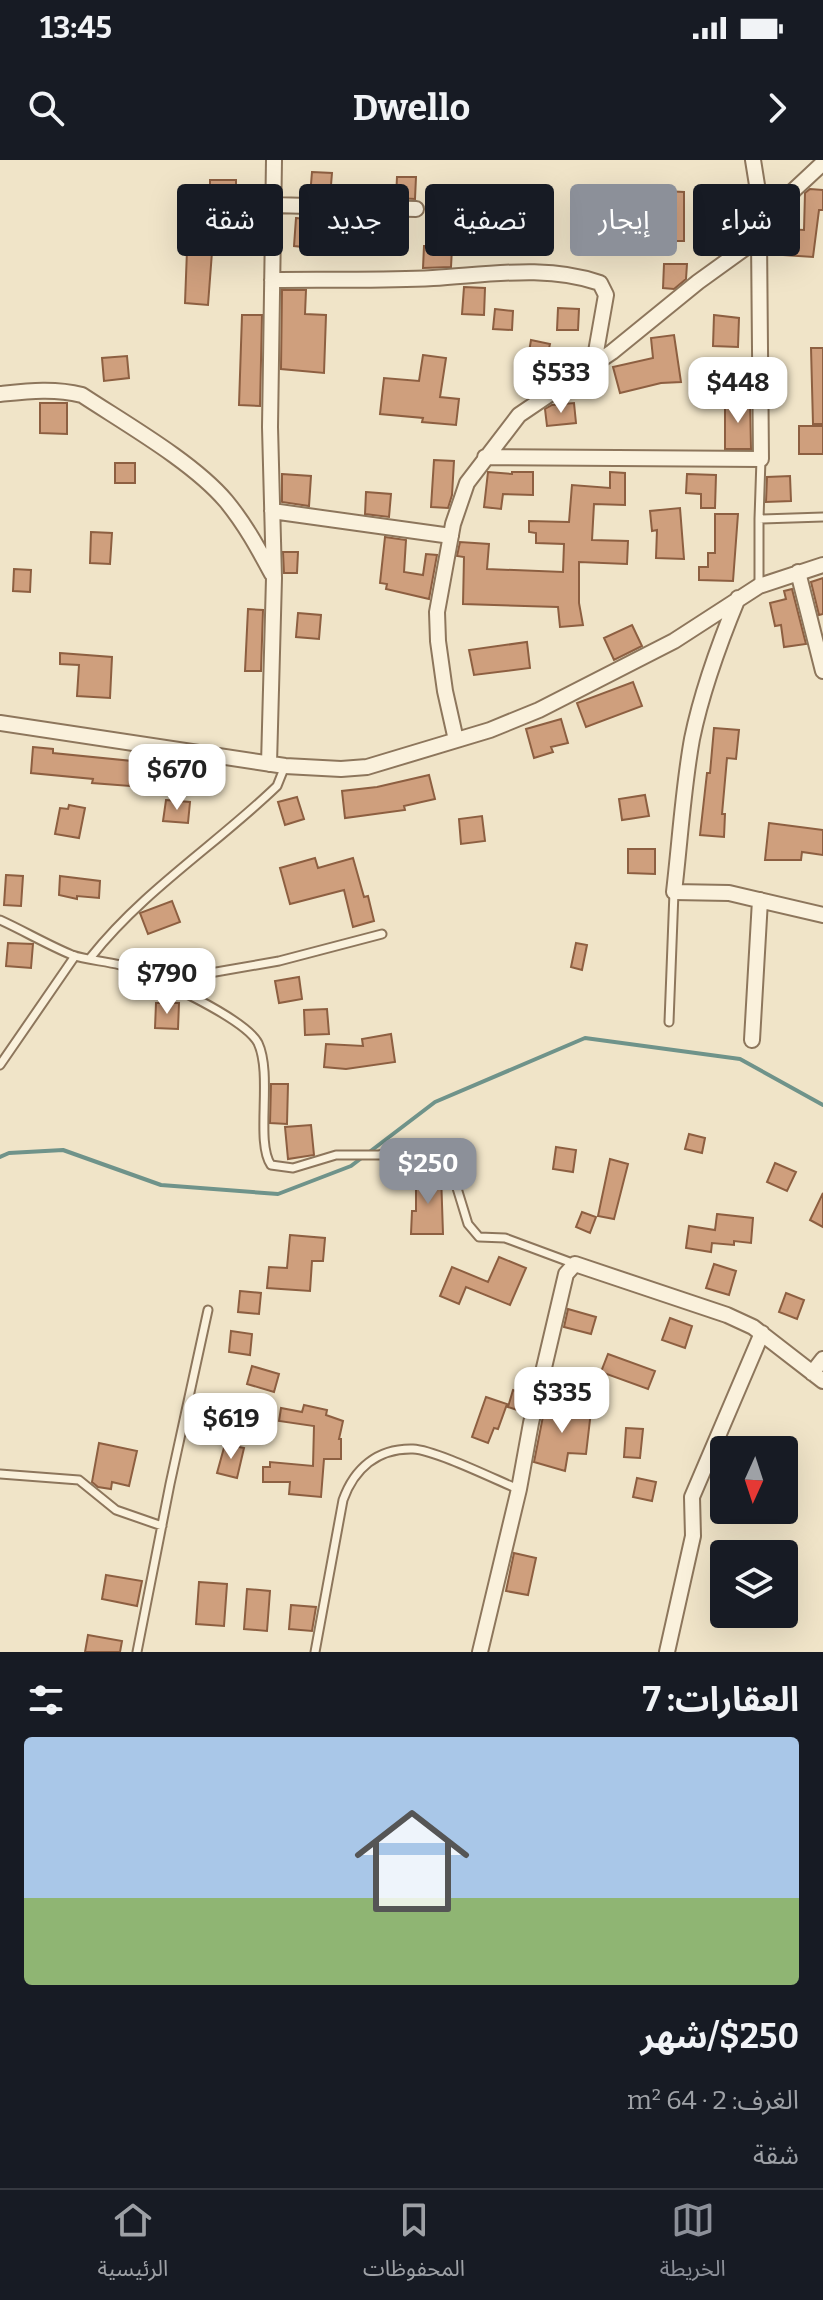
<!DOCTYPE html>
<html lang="ar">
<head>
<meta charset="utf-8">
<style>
  :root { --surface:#171b24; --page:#242831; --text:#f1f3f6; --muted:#9ea1a6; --line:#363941; --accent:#8c9099 }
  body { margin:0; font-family:Bitter,"Noto Sans Arabic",serif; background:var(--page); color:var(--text); direction:rtl; height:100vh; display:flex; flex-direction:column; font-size:30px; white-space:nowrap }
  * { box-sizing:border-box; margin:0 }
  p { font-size:26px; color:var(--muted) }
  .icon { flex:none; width:44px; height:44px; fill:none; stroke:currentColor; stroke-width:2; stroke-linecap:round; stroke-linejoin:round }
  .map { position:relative; height:1492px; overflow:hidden; direction:ltr }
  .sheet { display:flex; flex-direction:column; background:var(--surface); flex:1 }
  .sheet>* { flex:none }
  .guide { position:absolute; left:24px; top:24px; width:776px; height:72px; direction:rtl; display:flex; gap:16px }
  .needle { width:52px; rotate:183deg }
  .tools { position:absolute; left:710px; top:1276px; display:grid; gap:16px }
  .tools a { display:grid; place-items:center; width:88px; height:88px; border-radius:8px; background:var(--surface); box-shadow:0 8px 32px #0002; font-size:40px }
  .price { position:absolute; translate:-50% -68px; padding:0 18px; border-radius:16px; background:#fff; color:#222; font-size:26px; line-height:52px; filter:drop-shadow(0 2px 4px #0008) }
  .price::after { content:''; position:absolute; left:50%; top:48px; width:24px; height:18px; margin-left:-12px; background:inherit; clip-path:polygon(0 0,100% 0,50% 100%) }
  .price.selected { background:var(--accent); color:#fff }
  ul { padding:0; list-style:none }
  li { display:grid; align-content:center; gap:16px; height:424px; padding:0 24px }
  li+li { border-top:2px solid var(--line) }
  li span { display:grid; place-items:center; height:248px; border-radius:8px; color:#555 }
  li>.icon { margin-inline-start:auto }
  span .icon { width:144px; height:144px; fill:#fffc; stroke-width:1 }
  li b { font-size:34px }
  h2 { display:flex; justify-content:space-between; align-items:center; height:96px; padding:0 24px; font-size:34px }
  .chip { padding:0 28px; border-radius:8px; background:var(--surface); box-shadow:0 8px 32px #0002; font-size:28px; line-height:72px }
  .chip.selected { background:var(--accent); color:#fff }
  .status { display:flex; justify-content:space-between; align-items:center; height:56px; padding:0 40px; background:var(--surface); direction:ltr }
  .status svg { height:22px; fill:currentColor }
  header { display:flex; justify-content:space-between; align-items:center; height:104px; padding:0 24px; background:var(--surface); font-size:36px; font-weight:700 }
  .tabs { display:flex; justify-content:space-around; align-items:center; height:112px; border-top:2px solid var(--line); background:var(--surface); font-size:22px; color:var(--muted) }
  .tabs a { display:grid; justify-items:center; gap:4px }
  .tabs .selected { color:var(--accent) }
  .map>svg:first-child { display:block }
</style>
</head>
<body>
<div class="status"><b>13:45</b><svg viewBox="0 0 49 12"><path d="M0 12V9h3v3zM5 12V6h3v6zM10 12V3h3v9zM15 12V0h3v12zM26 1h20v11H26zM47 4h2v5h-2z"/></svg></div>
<header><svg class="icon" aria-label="forward" viewBox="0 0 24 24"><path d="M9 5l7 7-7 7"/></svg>Dwello<svg class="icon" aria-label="search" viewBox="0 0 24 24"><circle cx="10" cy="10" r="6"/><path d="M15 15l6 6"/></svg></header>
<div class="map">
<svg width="823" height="1492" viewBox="0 0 823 1492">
  <rect width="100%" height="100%" fill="#f0e4c8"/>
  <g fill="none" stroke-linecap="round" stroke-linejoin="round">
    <!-- stream -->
    <path stroke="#6f938a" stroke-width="4" d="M0 997 9 993 63 990 161 1025 278 1034 351 1006 435 942 585 878 740 899 823 945"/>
  </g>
  <!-- building -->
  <path fill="#cf9f7d" stroke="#8d5f41" stroke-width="2" d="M312 12 332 13 330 37 310 36Z
    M397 17H416L415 39 396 38Z
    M210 20H236V45H210Z
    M810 29 823 30V50H819L813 97 784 95 786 69 804 70 805 33Z
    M663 31 684 32V81H663Z
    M241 53 263 54V78L241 77Z
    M340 57 359 58 358 86 339 85Z
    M296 58 315 60 312 88 294 86Z
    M384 59H403V84H384Z
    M424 86 452 88 451 107 423 108Z
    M187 90 212 92 208 145 185 143Z
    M664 104H687L686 119 674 129 663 128Z
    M464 127 485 128 484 155 462 154Z
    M282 130H306L305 154 326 155 324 213 281 209Z
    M558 148 579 149 578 170H557Z
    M495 149 513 151 512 170 493 169Z
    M242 155H262L260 246 239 245Z
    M714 155 739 158 738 187 713 186Z
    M674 175 681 222 661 223 620 233 613 207 653 198 651 178Z
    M531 180 550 184 545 206 533 204 536 194 529 192Z
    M811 188H823V264H813Z
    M423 195 446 198 440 237 459 239 456 265 422 262 423 258 380 254 384 218 419 221Z
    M127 196 129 218 104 221 102 198Z
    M725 240H750L751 289H725Z
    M40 243H67V274L40 273Z
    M574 243 576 263 547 266 545 249 552 245Z
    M799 266H823V294H799Z
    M434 300 454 301 452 335 448 348 431 347Z
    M115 303H135V323H115Z
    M488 312 512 314V312H533V335L503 334 501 349 484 347Z
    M610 312 625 313V345L594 344 592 380 628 381 627 404 579 402V443L583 465 560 467 558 447 463 444 464 397 457 396 460 382 489 384 487 409 563 412 564 384 536 383V373L529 372V361L569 362 572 325 610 328Z
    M282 314 311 316 309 346 282 342Z
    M687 314 716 315 715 348H701V334L686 333Z
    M790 316 791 341 766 342 767 317Z
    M366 332 391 334 389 357 365 354Z
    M680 348 684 399 656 398 657 370 652 371 650 351Z
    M715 354H738L733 421 699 420V407H708V393H715Z
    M91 372 112 373 110 404 90 403Z
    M385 377 406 380 404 412 423 415 426 394 437 395 429 439 386 429 387 424 380 423Z
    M283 392H298L297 413H284Z
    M14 409 31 410 30 432 13 431Z
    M823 418V454L819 455 811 422Z
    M792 429 806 484 784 487 781 465 775 466 770 443 786 439 784 431Z
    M248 449 263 450 261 511H245Z
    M298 453 321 455 319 479 296 477Z
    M632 465 642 486 614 500 604 478Z
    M527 482 530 508 474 515 469 490Z
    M60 493 112 497 110 538 77 536 79 505 60 504Z
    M633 522 642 546 586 567 577 543Z
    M561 559 568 583 551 587 553 592 534 598 526 569Z
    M714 568 739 570 736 599 727 598 722 654H725L724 677 700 675 707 613H710Z
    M33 587 53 589V593L132 601 130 626 92 623 93 619 31 613Z
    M429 615 435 639 404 646 405 650 345 658 342 631 377 627Z
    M645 635 649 656 622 660 619 639Z
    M297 637 304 659 285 665 278 642Z
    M166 640 190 642 188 663 163 661Z
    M69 645 85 648 79 678 55 674 60 648 68 649Z
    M482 656 485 681 461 684 459 659Z
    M769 663 823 670V695L802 692 801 700H765Z
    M628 689H655V714L628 713Z
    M315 698 318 708 353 698 364 737 368 736 374 761 353 767 344 730 290 744 280 708Z
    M6 715 23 716 21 746 4 745Z
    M60 716 100 721 99 738 77 736V739L59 735Z
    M172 741 180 762 148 774 140 753Z
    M8 783 33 784 31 808 6 806Z
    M576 783 587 785 582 810 571 807Z
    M299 817 302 839 279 843 275 821Z
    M156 843H179L178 869 155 868Z
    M327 849 329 874 305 875 304 850Z
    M391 874 395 902 346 909 324 907 326 884 363 886 362 879Z
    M271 924H288L287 964 270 963Z
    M311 965 314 995 288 999 285 967Z
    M689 974 705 978 702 993 685 989Z
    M556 987 576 990 573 1012 553 1009Z
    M610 999 628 1004 614 1059 598 1056Z
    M775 1003 796 1012 787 1031 767 1022Z
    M416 1014H441L443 1074H411L412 1051H416Z
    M823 1033V1067L810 1060Z
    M582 1052 596 1057 590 1073 576 1067Z
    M717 1054 753 1058 751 1083 734 1081V1085L712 1083 711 1092 686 1088 689 1066 715 1070Z
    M290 1075 325 1078 323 1101H312L310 1131 267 1128 269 1107 287 1108Z
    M499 1097 526 1108 510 1145 466 1127 459 1144 440 1136 452 1107 488 1122Z
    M714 1104 736 1111 729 1135 706 1128Z
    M240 1131 261 1133 259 1154 238 1152Z
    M786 1133 804 1140 797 1159 779 1152Z
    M568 1149 596 1157 591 1174 564 1167Z
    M670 1158 692 1166 685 1188 662 1180Z
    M231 1171 252 1174 250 1195 229 1192Z
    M608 1194 655 1211 648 1229 601 1212Z
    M252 1206 279 1214 274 1232 247 1224Z
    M513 1230 527 1235 523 1252 508 1247Z
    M214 1237 233 1240 229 1264 210 1261Z
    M486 1237 507 1244 498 1269 494 1268 488 1283 472 1277Z
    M546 1241 591 1251 586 1294 568 1293 565 1311 534 1302Z
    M304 1245 327 1250 326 1255 343 1261 339 1279H341V1299H324L321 1337 289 1334 290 1322H263V1307H270V1302L313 1306 314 1266 279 1261 281 1248 302 1252Z
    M626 1268 643 1269 640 1298 624 1297Z
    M99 1283 137 1291 129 1326 112 1322 111 1329 98 1327 92 1322Z
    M225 1284 244 1288 237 1318 217 1313Z
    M637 1318 656 1322 652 1341 633 1337Z
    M514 1393 536 1398 528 1435 506 1431Z
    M106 1415 142 1421 137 1446 102 1439Z
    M199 1422 227 1424 224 1466 196 1464Z
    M247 1429 270 1431 267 1471 244 1469Z
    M291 1445 316 1447 312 1471 289 1469Z
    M88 1475 122 1481 120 1492H85Z"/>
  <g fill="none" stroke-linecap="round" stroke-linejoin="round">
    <defs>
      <path id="service" d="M761 299 759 359 823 357
        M759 359V425
        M0 760C24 771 48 785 72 795 86 800 105 801 120 805 149 814 245 858 258 883 273 915 255 982 271 1005L293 1008 336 995H379L418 987 430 989 447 1004 453 1015 468 1064 479 1077 505 1078 575 1104
        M91 797C143 731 217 684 277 626L285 606
        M164 821 279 801 382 774
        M669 862 674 732
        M0 905 75 796
        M0 1314 79 1320 116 1350 162 1366
        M137 1492 170 1324 208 1150
        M315 1492 343 1340C354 1309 377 1288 413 1289 435 1290 494 1319 518 1329"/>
      <path id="minor" d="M273 45 416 49
        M272 120C325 119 380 121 433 118 487 115 547 104 600 123L606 135 594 203
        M0 234C29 231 54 228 82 235 126 264 193 302 226 341 245 364 258 388 272 414
        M485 297 761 299 759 78 761 50 753 0
        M272 351 451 376
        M798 412 823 511
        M738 438C719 484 702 530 692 579 683 629 680 681 674 732L729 733 823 755
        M0 563 285 606 341 609 367 607 490 570 539 550 674 481 759 426 823 405
        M456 580 445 531 438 481 437 452 453 364 467 323 519 255 612 192 698 122 759 78 794 30 823 3
        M269 604 274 418 270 267 274 0
        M752 880 760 740
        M812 1213 823 1199
        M480 1492 519 1329 531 1263 566 1114 575 1104 727 1155 753 1167 823 1221
        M667 1492 693 1376 692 1337 762 1173"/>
    </defs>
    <!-- service casing -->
    <use href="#service" stroke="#8d765c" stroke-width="11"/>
    <!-- minor casing -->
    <use href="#minor" stroke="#8d765c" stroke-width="18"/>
    <!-- service -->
    <use href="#service" stroke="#faf1dc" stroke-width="7"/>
    <!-- minor -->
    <use href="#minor" stroke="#faf1dc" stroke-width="14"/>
  </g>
</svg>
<div class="tools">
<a><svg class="needle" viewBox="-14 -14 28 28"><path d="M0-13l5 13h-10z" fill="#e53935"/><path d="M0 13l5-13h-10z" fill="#9ea1a6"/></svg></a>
<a><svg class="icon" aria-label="layers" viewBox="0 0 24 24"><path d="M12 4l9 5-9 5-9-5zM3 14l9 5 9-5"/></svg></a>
</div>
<b class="price" style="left:561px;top:255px">$533</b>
<b class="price" style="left:738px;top:265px">$448</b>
<b class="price" style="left:177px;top:652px">$670</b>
<b class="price" style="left:167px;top:856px">$790</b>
<b class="price selected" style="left:428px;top:1046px">$250</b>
<b class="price" style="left:562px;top:1275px">$335</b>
<b class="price" style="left:231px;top:1301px">$619</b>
<div class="guide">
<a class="chip">شراء</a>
<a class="chip selected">إيجار</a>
<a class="chip">تصفية</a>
<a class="chip">جديد</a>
<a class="chip">شقة</a>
</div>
</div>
<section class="sheet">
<h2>العقارات: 7<svg class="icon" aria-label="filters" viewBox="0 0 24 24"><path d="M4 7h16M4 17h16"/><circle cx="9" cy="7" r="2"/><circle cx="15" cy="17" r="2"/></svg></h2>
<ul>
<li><span style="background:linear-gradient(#a9c7e8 65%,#8fb573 0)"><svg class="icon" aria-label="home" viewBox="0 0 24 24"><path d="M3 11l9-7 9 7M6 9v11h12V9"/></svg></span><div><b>$250/شهر</b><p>الغرف: 2 · 64 m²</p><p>شقة</p></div></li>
</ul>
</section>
<nav class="tabs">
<a class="selected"><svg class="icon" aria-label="map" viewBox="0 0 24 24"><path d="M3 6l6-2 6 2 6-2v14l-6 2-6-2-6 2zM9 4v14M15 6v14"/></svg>الخريطة</a>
<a><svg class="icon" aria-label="saved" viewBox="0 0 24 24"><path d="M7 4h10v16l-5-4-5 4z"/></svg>المحفوظات</a>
<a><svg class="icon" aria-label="home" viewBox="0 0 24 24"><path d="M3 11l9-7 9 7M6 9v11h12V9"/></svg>الرئيسية</a>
</nav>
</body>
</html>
